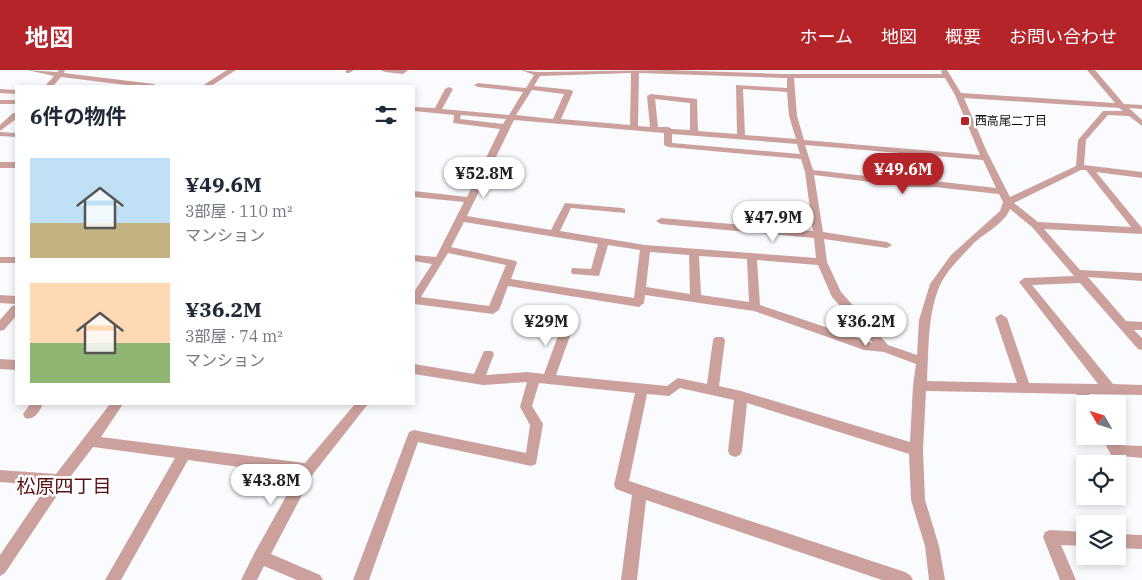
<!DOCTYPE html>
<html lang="ja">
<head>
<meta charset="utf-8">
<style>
  :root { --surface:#fff; --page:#f2f2f3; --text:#1f2937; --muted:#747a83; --accent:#b42429 }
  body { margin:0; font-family:"IBM Plex Serif","Noto Sans JP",serif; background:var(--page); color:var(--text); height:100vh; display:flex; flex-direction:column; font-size:19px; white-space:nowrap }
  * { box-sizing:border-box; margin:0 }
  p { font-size:16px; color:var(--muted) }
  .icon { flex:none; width:28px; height:28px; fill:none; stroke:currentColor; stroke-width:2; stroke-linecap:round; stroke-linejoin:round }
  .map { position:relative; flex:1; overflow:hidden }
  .details { position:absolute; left:15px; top:15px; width:400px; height:320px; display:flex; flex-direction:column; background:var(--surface); border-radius:0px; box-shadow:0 2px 8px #0003 }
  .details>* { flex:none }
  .needle { width:32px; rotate:309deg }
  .fabs { position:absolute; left:1076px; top:325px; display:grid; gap:10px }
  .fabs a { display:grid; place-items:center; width:50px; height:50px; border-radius:0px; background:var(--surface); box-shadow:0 2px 8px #0003; font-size:25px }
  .price { position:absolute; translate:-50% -42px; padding:0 11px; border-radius:18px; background:#fff; color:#222; font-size:16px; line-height:32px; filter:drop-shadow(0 1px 2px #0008) }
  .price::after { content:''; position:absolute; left:50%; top:30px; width:15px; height:11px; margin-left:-8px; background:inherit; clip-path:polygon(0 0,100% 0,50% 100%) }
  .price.current { background:var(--accent); color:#fff }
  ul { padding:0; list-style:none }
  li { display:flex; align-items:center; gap:15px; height:125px; padding:0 15px }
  li span { display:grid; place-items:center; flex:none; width:140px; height:100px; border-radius:0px; color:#555 }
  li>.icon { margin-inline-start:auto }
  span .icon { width:60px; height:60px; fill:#fffc; stroke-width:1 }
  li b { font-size:21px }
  h2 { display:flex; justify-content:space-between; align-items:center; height:60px; padding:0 15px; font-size:21px }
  header { display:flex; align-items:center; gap:30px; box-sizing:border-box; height:70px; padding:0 25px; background:var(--accent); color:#fff }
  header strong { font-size:24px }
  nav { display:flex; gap:28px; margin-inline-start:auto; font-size:18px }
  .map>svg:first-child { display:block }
</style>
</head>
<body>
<header>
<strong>地図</strong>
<nav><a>ホーム</a><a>地図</a><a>概要</a><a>お問い合わせ</a></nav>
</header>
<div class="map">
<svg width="1142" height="510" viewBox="0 0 1142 510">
  <rect width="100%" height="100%" fill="#f9fbfe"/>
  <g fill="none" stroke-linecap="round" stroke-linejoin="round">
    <!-- lane -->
    <path stroke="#cca19d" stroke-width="4" d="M0 32H16"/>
    <!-- street -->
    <path fill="#cca19d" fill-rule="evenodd" d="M27 0 57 2 59 0H65L64 3 154 14 158 16H134L61 7 53 16H45L54 6Z
      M227 0H236L211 16H202Z
      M346 0H354L349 3H346Z
      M381 0H408L403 4 385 2Z
      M521 0 538 2 669 0 782 4H942L941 0H947L961 23 1115 33 1087 0H1095L1124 34 1142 35V39L1129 38 1142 50V56L1129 46 1108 45 1086 70 1084 95 1142 102V108L1096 102 1142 158V164L1044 159 1080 200 1142 203V211L1088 207 1126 251 1142 252V260H1134L1142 268V280L1138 279 1080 213 1032 215 1113 314 1142 315V325L1089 324 1094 334H1085V338L1076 324 926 321 923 380 925 430 939 476 945 510H929L925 476 911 430 909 384 747 333 742 381 740 385 735 387 730 385 728 381 734 330 680 318 669 326 647 324 629 411 905 502 910 505 913 510H882L646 430 637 510H621L632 425 616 419 614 415 635 323 539 313 532 336 543 354 536 394 531 396 418 372 369 510H353L409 362 414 360 526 383 530 355 520 337 527 312 483 315 414 304V294L474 304 484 281H492L494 284 486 305 527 302 544 304 563 252 569 248 575 252 556 305 667 316 678 308 707 314 713 270 715 267H723L725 270 719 316 741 321 910 372 913 316 916 294 884 282 864 280 754 241 645 225 644 233 639 237 508 216 499 240 493 244 414 234V222L432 194 414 191V185L436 187 464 132 414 127V121L467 127 500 59 453 53 454 45 414 41V37L435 38 445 19 449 17 453 19 442 39 509 45 523 22 478 17 474 15 478 13 526 18 534 5ZM631 3 630 55 561 49 573 22 572 20 534 16 540 6ZM639 3 787 8V18L736 15 737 64 698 61 697 29 651 24 647 26 650 57 638 56ZM794 8H945L955 25 980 85 804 70 797 46ZM743 19 787 22 789 46 796 69 745 65ZM532 20 564 24 553 49 516 45ZM964 28 1119 38 1123 41H1103L1078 70 1076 96 1010 127 987 82ZM655 29 690 33V60L672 59 668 57H658ZM461 45 506 49 503 54 460 49ZM514 50 664 63V75L668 77 801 89 805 102 813 161 661 148 656 151 661 154 814 168 816 188 645 175 560 161 571 138 625 143V139L622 138 565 133 551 160 467 146ZM672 64 797 74 800 84 672 73ZM805 75 983 90 996 118 934 111H911L813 100ZM1081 100H1086L1131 157 1038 152 1014 133ZM814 105 911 117H934L999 124 1003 132 1000 141 951 185 930 214 919 250 917 285 888 275 841 222 827 192 824 169 887 178 892 175 887 172 823 162ZM1010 139 1032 157 1074 206 1024 208 1019 212 1098 314 1029 313 1007 248 1001 244 995 248 1017 313 927 311C929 280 927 245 940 215 947 200 962 186 974 173 986 162 1004 154 1010 139ZM464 152 598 174 591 199 572 198 571 201 572 204 599 206 608 175 640 180 634 228 511 209 517 193 516 191 451 177ZM650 182 689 185 690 224 646 217ZM448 183 506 195 489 236 421 227ZM699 186 747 189 749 232 701 225ZM757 190 818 195 832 227 873 273 760 235Z
      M0 19 16 20V24L0 23Z
      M13 43H16V49L0 61V55Z
      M0 62 16 63V67L0 66Z
      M0 92H16V98H0Z
      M0 187H16V193H0Z
      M0 225 16 226V234L0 233Z
      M16 235V246L4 260 0 261V250L12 236Z
      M0 289 16 290V300L0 299Z
      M30 334H43C39 342 34 351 25 348L23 344Z
      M110 334H123L101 367 305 393 355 334H368L313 404 271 484 320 505 323 510H297L264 496 257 510H241L255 482 298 405 188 390 121 510H105L175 388 93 377 64 415 5 503 0 506V485L47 416 0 412V400L56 404Z
      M1101 366H1114L1120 375 1142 376V388L1111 385Z
      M1050 460 1085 462V476L1061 475 1076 510H1060L1043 467 1045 462Z
      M1118 464 1142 465V479L1118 478Z"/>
  </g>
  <!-- markers -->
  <rect fill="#b42429" stroke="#fff" stroke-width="2" x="960" y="46" width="10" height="10" rx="2.5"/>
  <g text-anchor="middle" stroke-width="5" stroke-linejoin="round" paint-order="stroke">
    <!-- far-poi labels -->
    <g font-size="12" fill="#0e1013" stroke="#fff" text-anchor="start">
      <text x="975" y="55">西高尾二丁目</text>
    </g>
    <!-- near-neighbourhood labels -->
    <g font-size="19" fill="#571213" stroke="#fff">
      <text x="64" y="423">松原四丁目</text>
    </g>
  </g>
</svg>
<div class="fabs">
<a><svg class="needle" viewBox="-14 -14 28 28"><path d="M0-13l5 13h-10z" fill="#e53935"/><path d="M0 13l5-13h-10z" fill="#747a83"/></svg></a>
<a><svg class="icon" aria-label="locate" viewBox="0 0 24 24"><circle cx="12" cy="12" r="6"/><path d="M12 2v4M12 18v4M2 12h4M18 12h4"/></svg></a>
<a><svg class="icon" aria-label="layers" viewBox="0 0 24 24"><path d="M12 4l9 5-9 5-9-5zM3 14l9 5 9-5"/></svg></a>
</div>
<b class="price current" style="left:903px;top:125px">¥49.6M</b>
<b class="price" style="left:484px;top:129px">¥52.8M</b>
<b class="price" style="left:773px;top:173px">¥47.9M</b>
<b class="price" style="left:546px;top:277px">¥29M</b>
<b class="price" style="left:866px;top:277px">¥36.2M</b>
<b class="price" style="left:271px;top:436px">¥43.8M</b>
<section class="details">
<h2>6件の物件<svg class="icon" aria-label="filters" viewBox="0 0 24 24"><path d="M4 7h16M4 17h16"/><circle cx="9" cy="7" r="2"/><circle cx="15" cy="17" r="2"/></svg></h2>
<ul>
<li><span style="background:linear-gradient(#bfe0f5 65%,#c2b280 0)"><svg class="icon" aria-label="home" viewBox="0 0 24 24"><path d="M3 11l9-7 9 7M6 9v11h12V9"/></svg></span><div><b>¥49.6M</b><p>3部屋 · 110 m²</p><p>マンション</p></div></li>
<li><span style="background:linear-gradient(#ffd9b3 60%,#8fb573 0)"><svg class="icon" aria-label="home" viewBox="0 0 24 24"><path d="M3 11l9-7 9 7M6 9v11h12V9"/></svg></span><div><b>¥36.2M</b><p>3部屋 · 74 m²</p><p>マンション</p></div></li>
</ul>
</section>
</div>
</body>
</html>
